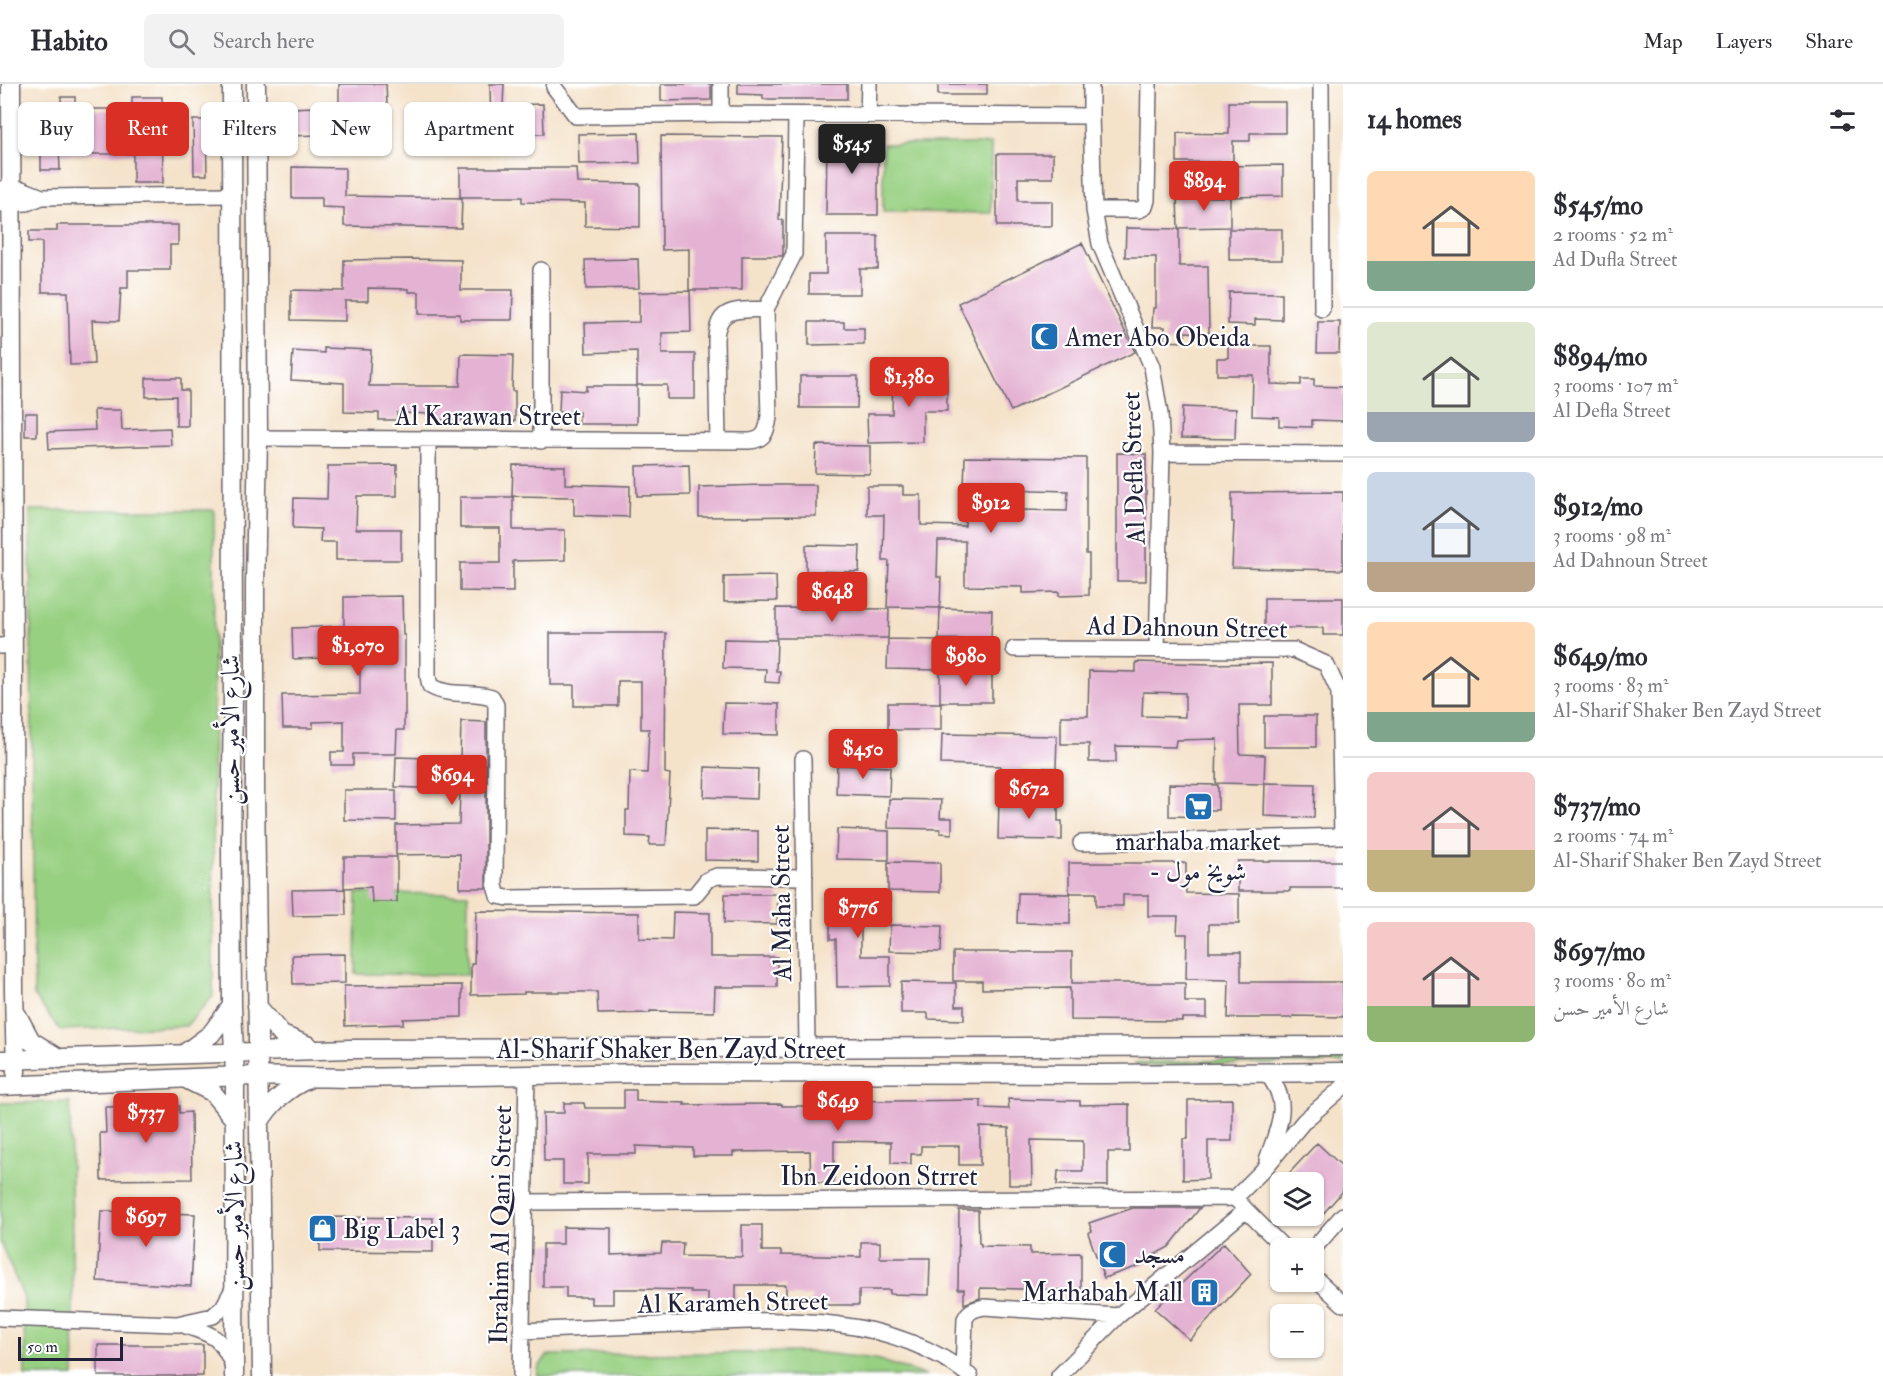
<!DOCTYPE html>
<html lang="en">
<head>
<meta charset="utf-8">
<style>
  :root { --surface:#fff; --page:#f2f2f3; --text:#2b2b33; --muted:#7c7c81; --line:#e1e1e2; --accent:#d93025 }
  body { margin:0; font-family:"IM FELL Double Pica",Amiri,serif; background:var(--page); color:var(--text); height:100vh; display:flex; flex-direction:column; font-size:22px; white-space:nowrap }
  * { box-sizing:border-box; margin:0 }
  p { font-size:20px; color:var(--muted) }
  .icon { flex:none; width:33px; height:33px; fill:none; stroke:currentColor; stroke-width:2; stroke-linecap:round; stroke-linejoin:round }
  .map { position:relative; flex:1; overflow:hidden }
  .drawer { display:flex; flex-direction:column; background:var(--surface); width:540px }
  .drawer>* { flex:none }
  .top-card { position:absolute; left:18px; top:18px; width:570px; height:54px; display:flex; gap:12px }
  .fabs { position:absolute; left:1270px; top:1088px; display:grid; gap:12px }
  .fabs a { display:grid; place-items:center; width:54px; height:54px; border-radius:9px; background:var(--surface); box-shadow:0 2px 4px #0004; font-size:30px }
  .scale { position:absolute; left:18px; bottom:15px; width:105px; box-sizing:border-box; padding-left:6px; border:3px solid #22223b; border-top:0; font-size:16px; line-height:21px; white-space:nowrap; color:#22223b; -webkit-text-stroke:4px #fff; paint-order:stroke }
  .price { position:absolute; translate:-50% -51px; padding:0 14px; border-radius:6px; background:var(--accent); color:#fff; font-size:20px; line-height:39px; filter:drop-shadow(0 2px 3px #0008) }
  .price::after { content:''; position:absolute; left:50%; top:36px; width:18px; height:14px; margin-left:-9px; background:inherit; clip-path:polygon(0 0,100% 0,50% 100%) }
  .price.active { background:#222; color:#fff }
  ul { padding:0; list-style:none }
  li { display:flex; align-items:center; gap:18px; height:150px; padding:0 24px }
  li+li { border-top:2px solid var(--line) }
  li span { display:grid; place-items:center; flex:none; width:168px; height:120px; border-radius:9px; color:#555 }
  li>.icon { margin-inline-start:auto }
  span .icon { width:72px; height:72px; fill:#fffc; stroke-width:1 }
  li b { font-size:26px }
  h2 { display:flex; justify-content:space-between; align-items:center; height:72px; padding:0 24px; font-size:26px }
  .chip { padding:0 21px; border-radius:9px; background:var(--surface); box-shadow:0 2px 4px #0004; font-size:21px; line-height:54px }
  .chip.active { background:var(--accent); color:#fff }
  header { display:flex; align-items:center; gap:36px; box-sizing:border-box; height:84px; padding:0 30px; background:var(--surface); border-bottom:2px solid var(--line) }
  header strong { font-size:28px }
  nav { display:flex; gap:33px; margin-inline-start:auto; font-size:21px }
  .search { width:420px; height:54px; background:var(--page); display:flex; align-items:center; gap:15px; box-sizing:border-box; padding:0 21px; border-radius:9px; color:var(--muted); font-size:22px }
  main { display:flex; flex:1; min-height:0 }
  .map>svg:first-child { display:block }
</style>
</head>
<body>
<header>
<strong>Habito</strong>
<div class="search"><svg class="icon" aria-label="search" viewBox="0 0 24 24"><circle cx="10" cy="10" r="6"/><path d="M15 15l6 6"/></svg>Search here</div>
<nav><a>Map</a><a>Layers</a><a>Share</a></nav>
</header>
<main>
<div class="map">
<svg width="1343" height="1292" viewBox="0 0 1343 1292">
  <rect width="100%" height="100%" fill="#fff"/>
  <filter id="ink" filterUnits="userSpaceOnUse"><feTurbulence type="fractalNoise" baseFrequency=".0167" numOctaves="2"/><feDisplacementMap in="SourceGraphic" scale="12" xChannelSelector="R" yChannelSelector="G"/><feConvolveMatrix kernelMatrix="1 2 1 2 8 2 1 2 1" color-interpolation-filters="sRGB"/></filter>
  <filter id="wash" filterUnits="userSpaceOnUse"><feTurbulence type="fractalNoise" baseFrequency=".008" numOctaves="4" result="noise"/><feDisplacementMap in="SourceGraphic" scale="24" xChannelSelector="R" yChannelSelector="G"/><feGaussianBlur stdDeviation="1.35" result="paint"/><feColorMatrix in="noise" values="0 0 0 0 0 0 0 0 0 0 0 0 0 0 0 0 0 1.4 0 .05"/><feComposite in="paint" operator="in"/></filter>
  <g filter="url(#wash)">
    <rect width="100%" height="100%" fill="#f4e2c9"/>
    <!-- green -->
    <path fill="#98d082" stroke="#5d795e" stroke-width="1.5" d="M883 60H991V129L883 128Z
      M30 426H214L213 912 186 942 60 946 34 912Z
      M357 809 468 810 467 891 356 890Z
      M1343 973V979L1137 982 1135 979Z
      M70 1018 74 1292H25L24 1214 0 1158V1019Z
      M813 1268 876 1275 927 1292H538V1285L547 1271Z"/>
    <g id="blocks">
      <!-- building -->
      <path fill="#e4b2d3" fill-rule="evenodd" d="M339 0H386L387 21 377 22V39L341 41V50L292 52 291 24 339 22Z
        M490 0H504L503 21 543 20 544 50 491 51Z
        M661 0H711V16L661 17Z
        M738 0H847V15H763V11L738 10Z
        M938 0H987V11H938Z
        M61 13H75V25H132V13H162L163 99H133V70H62Z
        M1229 18H1285V49H1250V57H1233V78H1177V49L1229 50Z
        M193 36H206L207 91H194Z
        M639 49 640 79 579 80 578 50Z
        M827 51 878 52V131H826Z
        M661 52 782 53 779 136H783V170L782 172H742V206H689V165L662 166Z
        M59 63 60 86H41V64Z
        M997 70H1053V94H1018V117H1052V142H997Z
        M1283 81V112L1229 113V82Z
        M292 83 345 84V112L462 114 461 144 344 142V124L322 123V114H292Z
        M460 84H576L577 99 640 100V143L585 142V119L522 118V113H460Z
        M1177 113H1230V143L1178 144Z
        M57 141H178V161H170V186H128V204H121L119 237 92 236 94 280 70 281 68 208H42V158H29V147H57Z
        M1126 144 1179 145V182H1208L1209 249 1185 248V258L1164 257 1165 243H1152L1153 224H1156V173H1125Z
        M1229 145H1282V176H1229Z
        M826 152H878V185H860V210H809V190H826Z
        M1082 159 1135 268 1011 327 958 219Z
        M410 175 461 176V206H513L512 236H460V230H419V208H409V205L368 204V217H345V237L291 236V206L344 207V176Z
        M638 175 639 204 586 205 585 176Z
        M690 207 691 248 662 249V270H695V315H667V301H637V267L586 269 585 239 639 238V208Z
        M1229 208 1282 209V236L1255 235V241L1228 240Z
        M809 238H844V244H864V260L809 261Z
        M1318 238H1340L1339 269H1317Z
        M1228 262H1271V300L1301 301V295H1314V302L1343 303V337L1312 336V343L1279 342V333L1252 332 1253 291H1217V274H1228Z
        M324 264 371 266 369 302H460L461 270 513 271 512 307H515V337L436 336 437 330 397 329V336H379V329L344 328V299L291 296 293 267 324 269Z
        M893 290H947V327H923V358L868 359 867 330H892Z
        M800 292H858L857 324H800Z
        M146 294H181V306H188V342H176V312L146 313Z
        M586 302H637V340H579V328H559L560 305 586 307Z
        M1182 323 1236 325 1235 355 1181 354Z
        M94 326H121L122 346 170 344 171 361 49 365 48 348 95 346Z
        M25 329H37V352H25Z
        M816 361 870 362V390L815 389Z
        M1117 369 1146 370V497H1117Z
        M965 373 1086 374V470H1089V511L1059 512V508L1023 509V503L965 502V457H938L937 493H941L940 524 887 523 889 477H883L884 431H867V402H903V411H921V441L965 442V425L1067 427 1068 407 964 404Z
        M397 381V412H357L356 445H401V476H336V458H320L321 445 293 444 294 414 327 415 328 382Z
        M513 381 565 382V400L630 402 629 433 574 431V413L512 412Z
        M689 381 690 411 637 412 636 382Z
        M763 401H816V432L699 433V403Z
        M1343 408V486L1232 484 1234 438H1232V409Z
        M460 413H513V446H565V476L513 477V508L460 507V479H500V444H460Z
        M806 461 860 462 859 488 806 487Z
        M776 492 777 517 724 518V493Z
        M402 512 403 551H405V631H404V646H397L396 670H353V681H331V668H344V637L313 638V644H283L282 611 360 610V573L293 575 292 544 344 542V513Z
        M1264 514H1343V551H1323V544H1264Z
        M776 524 889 525 888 554H776Z
        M940 524 992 526 991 556 939 555Z
        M550 549H666L665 689 670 690 666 761H649L650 753 626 752V726H629L630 688 647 689 649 645H641V597H618V622H574V601H550Z
        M724 555 777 556 776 587H780L779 599 765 598 766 585 723 584Z
        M888 555 940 556 939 586 887 585Z
        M1136 578 1211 580 1272 579V621H1239L1240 670 1265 671 1264 700 1216 699 1217 655 1176 656 1175 663 1116 662V678H1089V660H1061V632H1088L1089 587 1136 588ZM1143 608 1185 609V633L1142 632Z
        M992 588V618H940V589Z
        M724 619 779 620V651L723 650Z
        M888 619H941V646H888Z
        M1264 632H1316V663H1264Z
        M461 637 486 638V804H460V770L396 771V741L459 740 460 706 395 703 396 673 460 675Z
        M942 650 1057 652 1056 684 1022 683V691H1000V682L941 680Z
        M837 681 890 683 889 712 836 710Z
        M705 683 758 685 757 715 704 713Z
        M1265 699 1315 700 1314 734 1264 732Z
        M1169 700 1218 701V726H1206V733L1169 732Z
        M344 706H396V737L344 736Z
        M889 715 941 716 940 734H952V750L940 749V745L888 744Z
        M999 715 1058 716V737H1062V756L998 755Z
        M837 745 889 747V776L836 775Z
        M705 746 758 747V777L705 776Z
        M344 773H397V818H372L371 803 344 804Z
        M1238 777H1343V804H1290V807H1238Z
        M888 778 940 779V808L888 807Z
        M1069 779H1186V809L1239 810V840H1209V868H1241V898H1343V933L1293 932 1292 934H1228L1229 896 1186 895 1187 850H1177L1178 832H1148V811H1123V822H1096V809H1069Z
        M345 805 346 831 293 832 292 806Z
        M1018 809 1070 810V840L1017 839Z
        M725 810H778L777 840 724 839Z
        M830 810H890V837H861V872H890V902L837 903 836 855H830Z
        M476 827 639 829V855L672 856 673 828 710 829V873H777V903H715L714 928 650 927V929L598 930 597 908H524V910L471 911V880H474Z
        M890 841 942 842 941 868 889 867Z
        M953 868H1072V899H1185V918H1207V934H1182V937L1070 936V904L982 905V897H953Z
        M345 870V899L293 900 292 871Z
        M901 898 956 899V922H964V936L928 935V929H901Z
        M462 901V933L403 935V940L345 942 344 902Z
        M624 1006H636V1017L685 1019 684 1021 782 1020V1022H812V1014H834V1016L891 1017 981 1016V1024L1009 1025 1008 1015 1080 1017V1021L1129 1020V1068H1108V1102L1057 1101 1058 1087H1083V1057L1031 1056 1032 1101H1009V1044L980 1043V1081H959V1062H921V1070H911V1080L891 1079V1058L834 1057V1099H811L810 1067 733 1068V1072H693V1064L636 1062V1070H588V1100H563V1077H544L543 1029H564V1019H584L585 1024H624Z
        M1232 1015V1057H1208V1095L1183 1096V1055H1188V1016Z
        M179 1022V1029L191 1028 192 1095 101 1096 100 1049H106L105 1023Z
        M1317 1059 1343 1083V1107L1314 1140V1098H1281Z
        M1133 1124H1200L1169 1163 1146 1175 1147 1179 1104 1194 1088 1149 1092 1147 1089 1139Z
        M959 1126H978L979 1159 981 1160V1162L1030 1163V1170L1081 1169V1218H1064V1206L980 1204V1214L964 1220V1205H958Z
        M101 1127 195 1130 191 1202 97 1197Z
        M320 1133 433 1134V1168L320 1167Z
        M742 1141H762V1167H781V1171L861 1173V1158H880V1174H930L929 1211 890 1210V1206H859V1221H811L812 1212H786V1201H736V1222H708V1209H691V1206L639 1205H613V1220H591V1213H566V1203H543V1160H563V1143L611 1144V1171L661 1169 662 1159H683L682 1172 742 1173Z
        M1224 1159 1251 1190 1190 1256 1155 1225Z
        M98 1261H203V1292H98Z"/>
    </g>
  </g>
  <g filter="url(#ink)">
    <use href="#blocks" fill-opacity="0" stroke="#6c656d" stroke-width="1.5"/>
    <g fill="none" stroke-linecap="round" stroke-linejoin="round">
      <defs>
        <path id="minor" d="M721 0V30
          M1321 0 1322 225
          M554 3 576 32 721 30 1091 32V0
          M868 30 869 0
          M1091 32 1094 126 1100 160 1152 283 1160 330 1162 369 1157 566
          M0 105H22L42 113
          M0 120 27 119 42 113 232 111
          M1094 126H1139L1145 123 1147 116 1149 0
          M766 225 794 170 796 31
          M258 354 749 357C764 356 767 348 769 333L766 225C738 227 717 221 716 256L718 357
          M428 356V592L430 602C451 614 470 606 492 613L496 621 495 802 498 812 508 814 694 812 707 796 717 792 805 793
          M541 357V186
          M1162 369 1343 370
          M0 562 13 561
          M1014 565 1294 566 1326 580 1339 608 1342 752
          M803 675 807 964
          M1081 759 1343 752
          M1266 989C1293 1018 1278 1043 1267 1076
          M524 1118 1235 1114
          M1246 1126 1284 1164
          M1314 1164 1343 1131
          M1314 1193 1343 1220
          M0 1234 177 1240 213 1232 223 1223 234 1203
          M180 1240C210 1250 220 1250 233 1282
          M521 1247C574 1245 628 1242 681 1240 779 1235 888 1227 970 1292
          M963 1287 965 1235C969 1226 975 1225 984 1223L1118 1232
          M521 1292 527 990
          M1059 1292 1118 1232 1246 1126 1235 1114 1265 1084 1304 1037 1343 1003"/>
        <path id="major" d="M11 0 14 907 16 988
          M232 0 233 614 231 760 232 922 235 993 234 1292
          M256 0 258 354 255 501V704L262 1292
          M257 922 282 951 309 962
          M17 931 31 957 60 975
          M184 970 211 950 232 922
          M0 976 350 965 1343 962
          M188 996 212 1008 235 1036
          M0 1002 242 992 351 994 648 989 1100 990 1343 988
          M259 1039C270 1019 289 1003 310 994"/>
      </defs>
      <!-- minor casing -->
      <use href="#minor" stroke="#6c656d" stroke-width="18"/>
      <!-- major casing -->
      <use href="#major" stroke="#6c656d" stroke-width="21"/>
      <!-- minor -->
      <use href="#minor" stroke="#fff" stroke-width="15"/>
      <!-- major -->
      <use href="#major" stroke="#fff" stroke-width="18"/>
    </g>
  </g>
  <!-- icons -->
  <defs>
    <symbol id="mosque-square" viewBox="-11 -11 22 22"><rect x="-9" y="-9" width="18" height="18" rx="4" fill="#1f6fb2" stroke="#fff"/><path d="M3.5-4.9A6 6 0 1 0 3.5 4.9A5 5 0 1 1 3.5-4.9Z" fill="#fff"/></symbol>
    <symbol id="supermarket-square" viewBox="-11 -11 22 22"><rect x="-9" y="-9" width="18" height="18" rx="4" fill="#1f6fb2" stroke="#fff"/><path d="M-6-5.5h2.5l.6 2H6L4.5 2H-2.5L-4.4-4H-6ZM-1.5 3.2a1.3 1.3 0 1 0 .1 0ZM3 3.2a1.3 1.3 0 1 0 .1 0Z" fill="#fff"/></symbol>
    <symbol id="shop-square" viewBox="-11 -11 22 22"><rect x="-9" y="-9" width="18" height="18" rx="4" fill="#1f6fb2" stroke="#fff"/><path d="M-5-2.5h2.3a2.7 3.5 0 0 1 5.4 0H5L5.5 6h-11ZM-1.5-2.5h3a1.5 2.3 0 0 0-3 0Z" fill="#fff"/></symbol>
    <symbol id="building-square" viewBox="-11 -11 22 22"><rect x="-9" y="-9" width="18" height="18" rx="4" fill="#1f6fb2" stroke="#fff"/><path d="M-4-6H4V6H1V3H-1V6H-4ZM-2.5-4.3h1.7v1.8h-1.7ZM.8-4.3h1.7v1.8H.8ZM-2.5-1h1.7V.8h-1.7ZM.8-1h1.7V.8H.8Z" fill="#fff"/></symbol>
  </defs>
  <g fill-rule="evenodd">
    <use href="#mosque-square" x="1028" y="236" width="33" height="33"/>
    <use href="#supermarket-square" x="1182" y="706" width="33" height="33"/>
    <use href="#shop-square" x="306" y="1128" width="33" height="33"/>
    <use href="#mosque-square" x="1096" y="1154" width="33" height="33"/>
    <use href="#building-square" x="1188" y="1192" width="33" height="33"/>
  </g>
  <g text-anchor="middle" stroke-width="4.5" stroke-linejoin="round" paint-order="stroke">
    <!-- poi labels -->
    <g font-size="26" fill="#22223b" stroke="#fff" text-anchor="start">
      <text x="1065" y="262">Amer Abo Obeida</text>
      <text x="1198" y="766" text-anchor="middle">marhaba market<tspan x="1198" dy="30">- شويخ مول</tspan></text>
      <text x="343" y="1154">Big Label 3</text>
      <text x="1134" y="1179">مسجد</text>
      <text x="1183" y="1217" text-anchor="end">Marhabah Mall</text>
    </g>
    <!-- street labels -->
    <g font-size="26" fill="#22223b" stroke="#fff">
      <text x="488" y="341">Al Karawan Street</text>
      <text transform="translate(1133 384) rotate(-92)" y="9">Al Defla Street</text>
      <text transform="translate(1187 543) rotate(1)" y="9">Ad Dahnoun Street</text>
      <text transform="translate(230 646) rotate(-90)" y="9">شارع الأمير حسن</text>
      <text transform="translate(781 819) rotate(-91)" y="9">Al Maha Street</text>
      <text x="671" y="974">Al-Sharif Shaker Ben Zayd Street</text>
      <text x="879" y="1101">Ibn Zeidoon Strret</text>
      <text transform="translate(234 1132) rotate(-91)" y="9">شارع الأمير حسن</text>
      <text transform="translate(500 1141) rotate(-89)" y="9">Ibrahim Al Qani Street</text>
      <text transform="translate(733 1218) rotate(-1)" y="9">Al Karameh Street</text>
    </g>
  </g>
</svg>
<div class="fabs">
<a><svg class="icon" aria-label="layers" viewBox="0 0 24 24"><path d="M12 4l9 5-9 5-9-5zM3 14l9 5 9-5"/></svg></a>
<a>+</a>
<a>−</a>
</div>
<div class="scale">50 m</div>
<b class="price active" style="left:852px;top:91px">$545</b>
<b class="price" style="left:1204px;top:128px">$894</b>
<b class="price" style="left:909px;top:324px">$1,380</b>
<b class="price" style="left:991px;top:450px">$912</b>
<b class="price" style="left:832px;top:539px">$648</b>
<b class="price" style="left:358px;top:593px">$1,070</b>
<b class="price" style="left:966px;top:603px">$980</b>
<b class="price" style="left:863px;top:696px">$450</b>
<b class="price" style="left:452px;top:722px">$694</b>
<b class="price" style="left:1029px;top:736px">$672</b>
<b class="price" style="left:858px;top:855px">$776</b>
<b class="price" style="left:838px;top:1048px">$649</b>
<b class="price" style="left:146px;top:1060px">$737</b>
<b class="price" style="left:146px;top:1164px">$697</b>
<div class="top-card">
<a class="chip">Buy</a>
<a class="chip active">Rent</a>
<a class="chip">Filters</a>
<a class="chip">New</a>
<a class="chip">Apartment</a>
</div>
</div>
<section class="drawer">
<h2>14 homes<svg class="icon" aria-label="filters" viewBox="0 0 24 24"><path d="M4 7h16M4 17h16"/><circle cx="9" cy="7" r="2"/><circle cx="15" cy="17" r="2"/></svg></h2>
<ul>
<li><span style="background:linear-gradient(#ffd9b3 75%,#7fa58c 0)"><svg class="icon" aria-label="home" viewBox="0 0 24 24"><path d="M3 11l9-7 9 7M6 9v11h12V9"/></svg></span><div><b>$545/mo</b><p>2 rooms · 52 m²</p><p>Ad Dufla Street</p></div></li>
<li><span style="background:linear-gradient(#dfe7d0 75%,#9aa5b1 0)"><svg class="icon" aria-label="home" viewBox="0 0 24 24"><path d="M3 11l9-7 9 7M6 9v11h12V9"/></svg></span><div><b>$894/mo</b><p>3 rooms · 107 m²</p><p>Al Defla Street</p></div></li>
<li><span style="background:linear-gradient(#c9d6e8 75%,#b9a48a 0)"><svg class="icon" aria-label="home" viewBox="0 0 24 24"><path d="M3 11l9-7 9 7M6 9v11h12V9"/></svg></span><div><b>$912/mo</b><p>3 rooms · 98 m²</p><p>Ad Dahnoun Street</p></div></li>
<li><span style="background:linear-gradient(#ffd9b3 75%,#7fa58c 0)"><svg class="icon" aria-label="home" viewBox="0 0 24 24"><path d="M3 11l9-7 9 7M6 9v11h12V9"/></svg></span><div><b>$649/mo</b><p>3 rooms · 83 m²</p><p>Al-Sharif Shaker Ben Zayd Street</p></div></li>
<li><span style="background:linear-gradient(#f6c9c9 65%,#c2b280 0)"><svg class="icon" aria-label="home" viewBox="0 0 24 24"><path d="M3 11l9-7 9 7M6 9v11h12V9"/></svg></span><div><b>$737/mo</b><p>2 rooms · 74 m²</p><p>Al-Sharif Shaker Ben Zayd Street</p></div></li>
<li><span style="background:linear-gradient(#f6c9c9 70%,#8fb573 0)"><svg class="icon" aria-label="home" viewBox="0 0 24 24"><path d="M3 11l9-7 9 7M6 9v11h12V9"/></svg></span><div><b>$697/mo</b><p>3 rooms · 80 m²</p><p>شارع الأمير حسن</p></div></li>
</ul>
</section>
</main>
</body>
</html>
